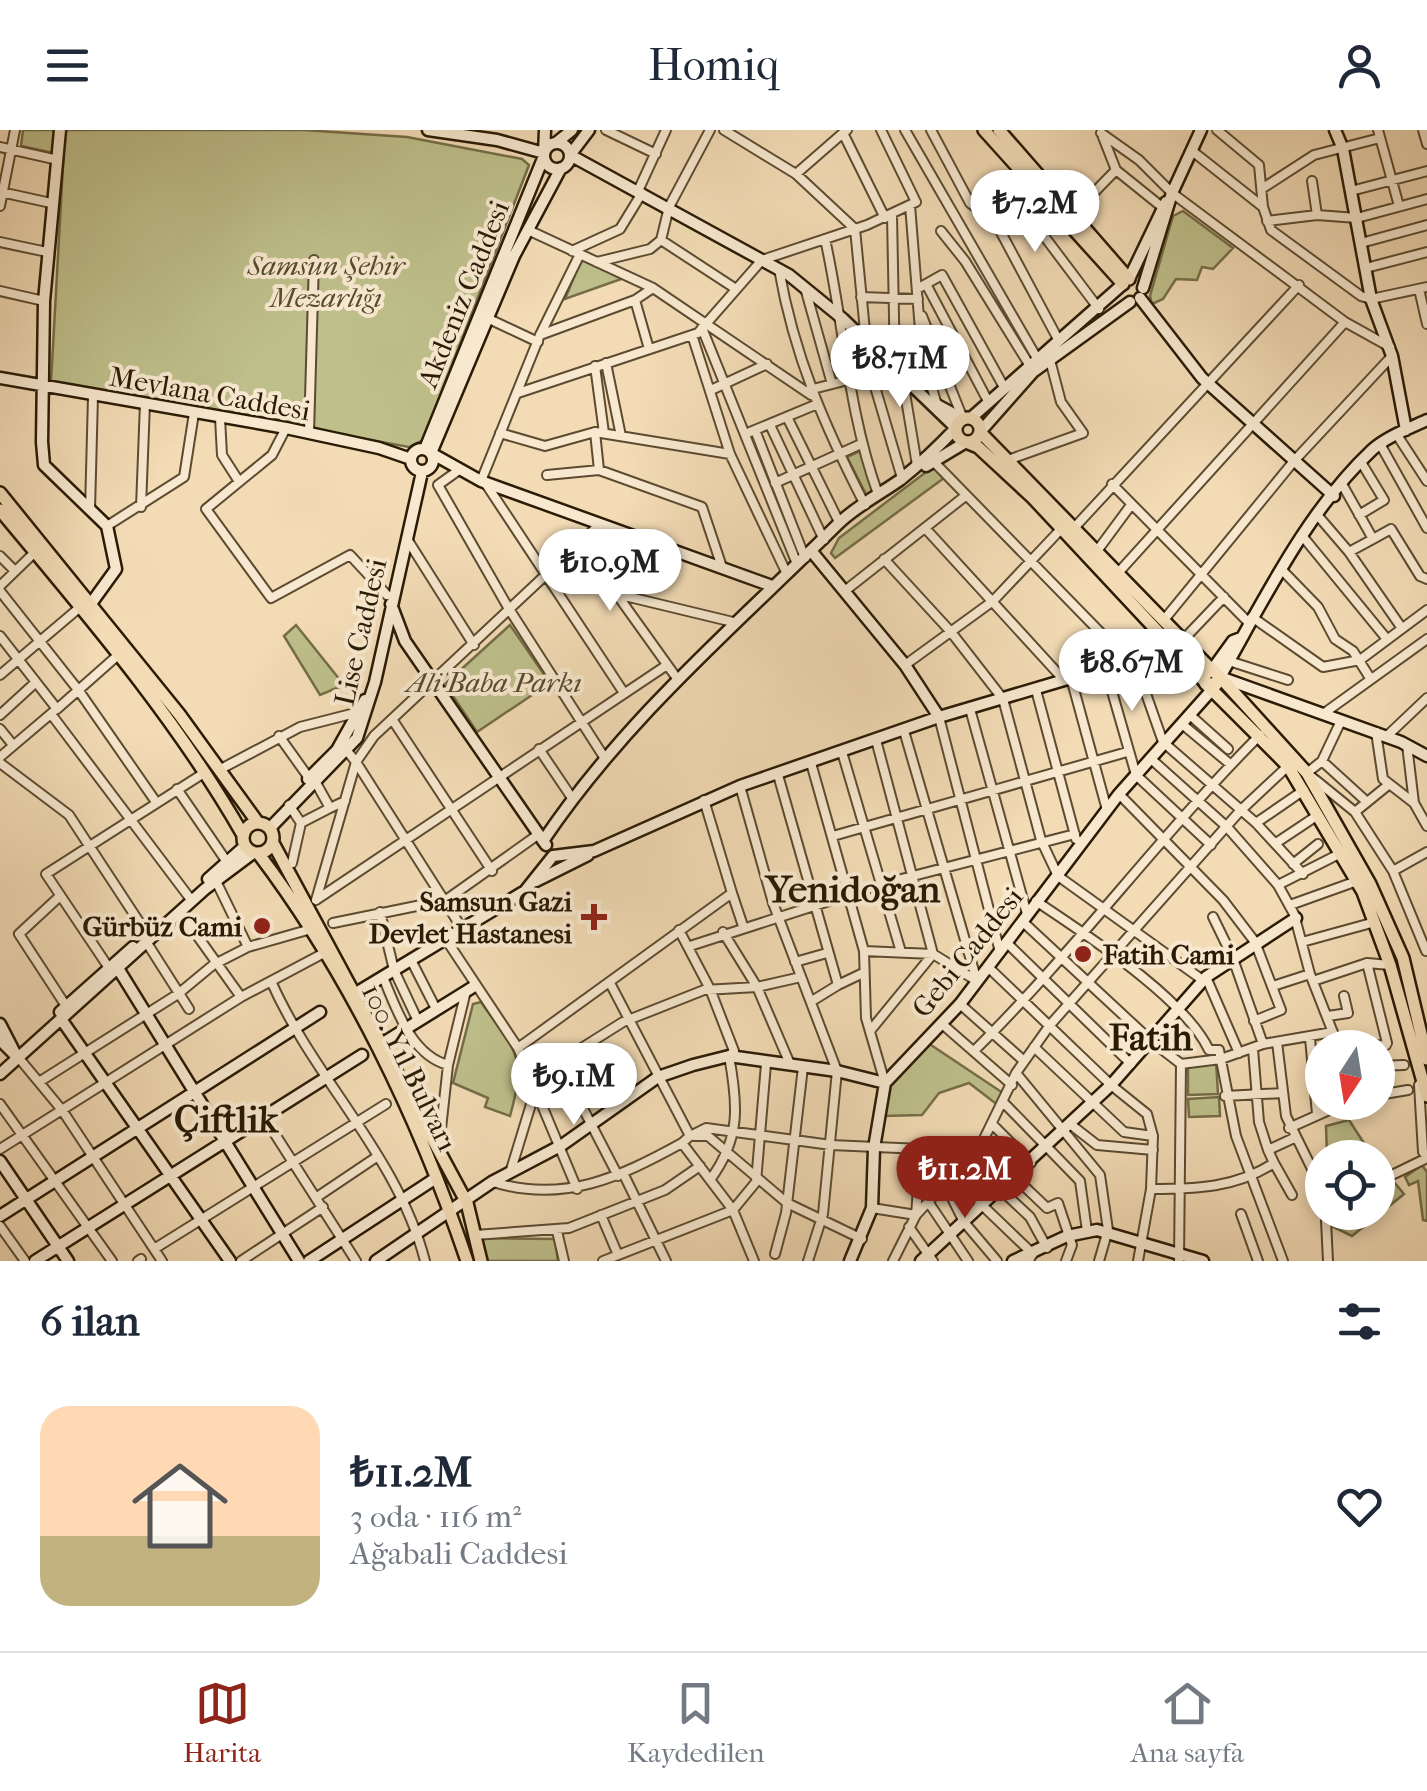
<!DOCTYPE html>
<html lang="tr">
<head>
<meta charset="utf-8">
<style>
  :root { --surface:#fff; --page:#f2f2f3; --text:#1f2937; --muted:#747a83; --line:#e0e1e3; --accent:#8f2418 }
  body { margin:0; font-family:"IM FELL French Canon",serif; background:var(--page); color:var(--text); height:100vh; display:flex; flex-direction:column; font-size:38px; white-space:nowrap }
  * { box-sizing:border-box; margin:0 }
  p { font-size:32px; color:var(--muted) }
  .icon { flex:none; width:55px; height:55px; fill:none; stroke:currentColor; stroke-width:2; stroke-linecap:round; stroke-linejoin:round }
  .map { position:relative; height:1131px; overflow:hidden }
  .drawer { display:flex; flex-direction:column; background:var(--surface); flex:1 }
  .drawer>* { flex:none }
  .needle { width:65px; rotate:192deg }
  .buttons { position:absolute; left:1305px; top:900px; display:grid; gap:20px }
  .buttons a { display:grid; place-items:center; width:90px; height:90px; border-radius:50%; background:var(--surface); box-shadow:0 5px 15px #0003; font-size:50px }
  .price { position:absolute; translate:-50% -85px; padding:0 22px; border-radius:35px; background:#fff; color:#222; font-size:32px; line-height:65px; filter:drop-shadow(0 2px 5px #0008) }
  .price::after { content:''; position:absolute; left:50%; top:60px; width:30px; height:22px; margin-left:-15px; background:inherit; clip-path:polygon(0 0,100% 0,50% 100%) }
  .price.current { background:var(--accent); color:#fff }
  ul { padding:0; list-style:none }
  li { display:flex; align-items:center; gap:30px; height:250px; padding:0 40px }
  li+li { border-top:2px solid var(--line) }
  li span { display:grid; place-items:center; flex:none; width:280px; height:200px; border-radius:30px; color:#555 }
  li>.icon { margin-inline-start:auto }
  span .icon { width:120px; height:120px; fill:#fffc; stroke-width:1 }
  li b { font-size:42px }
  h2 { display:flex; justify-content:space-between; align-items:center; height:120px; padding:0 40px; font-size:42px }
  header { display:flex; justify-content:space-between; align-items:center; height:130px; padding:0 40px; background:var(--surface); font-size:45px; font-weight:600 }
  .tabs { display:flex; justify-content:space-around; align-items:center; height:140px; border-top:2px solid var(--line); background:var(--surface); font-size:28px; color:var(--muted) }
  .tabs a { display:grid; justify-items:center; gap:5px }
  .tabs .current { color:var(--accent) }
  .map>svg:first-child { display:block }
</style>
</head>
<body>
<header><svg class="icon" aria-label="menu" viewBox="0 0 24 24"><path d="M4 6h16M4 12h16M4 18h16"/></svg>Homiq<svg class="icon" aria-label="person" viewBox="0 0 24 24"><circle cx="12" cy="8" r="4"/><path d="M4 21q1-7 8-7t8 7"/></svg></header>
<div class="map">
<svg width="1427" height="1131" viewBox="0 0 1427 1131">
  <rect width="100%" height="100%" fill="#f2dbb5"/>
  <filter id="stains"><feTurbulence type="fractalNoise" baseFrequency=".002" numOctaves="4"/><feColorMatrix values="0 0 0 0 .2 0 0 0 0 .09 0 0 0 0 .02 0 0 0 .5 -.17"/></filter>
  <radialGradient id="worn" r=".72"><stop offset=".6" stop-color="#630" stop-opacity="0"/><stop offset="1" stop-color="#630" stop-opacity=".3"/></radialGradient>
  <!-- green -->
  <path fill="#bebf8b" stroke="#746d48" stroke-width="2.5" d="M23 0H56L54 23 21 16Z
    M65 0H304L407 7 522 29 529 35 423 310 409 317 51 252Z
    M1183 81 1233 118 1213 139 1202 137 1197 150 1176 149 1163 169 1152 174 1150 166 1173 86Z
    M585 129 624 148 565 169 580 132Z
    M860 321 875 363 868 368 847 327Z
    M934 336 944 348 835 428 831 423 839 408Z
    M603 410 623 418 618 451 611 449 594 422Z
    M296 495 344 555 320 565 284 506Z
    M510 495 550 553 477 602 445 554Z
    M481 872C516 922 527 925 510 986L485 977 488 968 453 953 473 874Z
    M928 913 1006 965 999 976 969 953 939 963 922 985 883 986 888 959Z
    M1216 931 1218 964 1188 965V935Z
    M1219 967 1220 986 1189 987 1188 969Z
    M1349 990 1373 1027H1327L1326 996Z
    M1378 1033 1404 1064 1352 1106 1329 1095 1327 1083 1378 1082Z
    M1422 1035 1427 1042V1091L1423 1090 1418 1051 1409 1055 1405 1047Z
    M479 1108 555 1109 558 1131H485Z"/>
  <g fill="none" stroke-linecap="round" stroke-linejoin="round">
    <defs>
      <path id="street" d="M606 0 656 24
        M724 0 796 44 855 99 866 211
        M847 0 843 3 885 88
        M905 0 1038 230
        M931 0 970 73 996 93 1059 211
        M1217 0 1259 35 1263 77
        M1378 0 1399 76
        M1423 0 1427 14
        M1101 3 1139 30 1172 63 1345 192 1390 217
        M0 17 58 30
        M1191 20 1263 77 1271 100 1361 166 1371 169 1427 157
        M1116 40 1162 77
        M796 44 843 3
        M1312 51 1317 85
        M1263 58 1314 25 1380 8
        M638 61 666 0
        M1351 61 1427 41
        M1 62 51 73
        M1042 63 1029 72 1038 98 1099 179
        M910 75 922 225 937 275
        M0 76 15 0
        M1074 83 1116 40 1103 7
        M892 85 895 238
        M1267 91 1317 85 1357 88 1427 69
        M528 100 653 158 811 265
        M941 101 965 131 1030 236
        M825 109C844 194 848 282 878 364
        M661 110 736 159
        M0 112 47 122
        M1361 113 1427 95
        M572 121 620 99 642 63
        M597 132 650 119 661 110 669 77 710 0
        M1366 138 1427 122
        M779 139C794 226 825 297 865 375
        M926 154 989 273
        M805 158 832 254
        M917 159 942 145 1005 259
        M1419 159 1427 194
        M0 161 44 171
        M861 167 918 169
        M635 170 649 219
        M922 186 963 289
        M487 188 538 212
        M702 198 797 434
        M540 205 635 170 653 158
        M692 205 730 324 787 444
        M872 217 873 250 902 348
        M606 233 621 306
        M595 236 604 303
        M902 245 917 335
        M711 260 767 234
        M809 260 848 250
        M518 263 698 203 762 130 867 95 916 72 881 0
        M220 288 222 325 238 350
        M788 289 839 392
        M770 295 824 410
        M286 298 272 325 206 379 271 468 350 425 387 465
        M755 300 805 428
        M595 302 599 340
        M750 302 815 275
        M309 303 314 130
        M500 303 545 316 595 302 730 324
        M1397 305 1427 351
        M1380 314 1427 398
        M1008 330 1083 303 1061 272 1050 230
        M933 331 1138 541 1163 612 1256 693 1303 744
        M459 340 438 355 509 479 604 627
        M547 345 599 340 702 377 722 437
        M481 351 540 205 580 124
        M775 353 861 314
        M486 354 624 563
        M1112 354 1249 493
        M1342 354 1373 409 1391 399 1420 446 1427 449
        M141 377 145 273
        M90 380 93 266
        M1359 385 1384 370 1361 332
        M1319 387 1349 422 1373 409
        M107 396 184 347 194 283
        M925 398 1064 550
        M1074 398 1299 155
        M1304 408 1386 508
        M407 409 474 515
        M580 413 676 547
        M1097 421 1131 375
        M1349 422 1401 497
        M0 426 14 440
        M884 429 951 502 1003 569 1041 710 1058 746 1204 851
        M1281 439 1318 477 1335 509 1353 521 1370 548
        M1118 443 1345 192
        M0 456 34 423
        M846 460 964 367
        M0 461 79 561 156 672
        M621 465 733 492
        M1252 487 1323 537 1360 530 1427 480
        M1163 491 1294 331 1392 226
        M0 506 57 579 117 526
        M1182 511 1224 467
        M1229 531 1288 550
        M905 535 993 471 1062 398
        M1107 544 1136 645 1211 715
        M0 545 79 478
        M1071 548 1107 680
        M1036 560 1076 709
        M970 579 1027 784
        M51 584 189 767
        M1323 584 1427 509
        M0 585 36 552
        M1190 585 1228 619
        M939 587 1000 822
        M392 589 492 741
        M1340 593 1322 631 1307 643 1355 682 1393 741 1426 821
        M1182 594 1230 634
        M0 599 13 615
        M904 601 977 851
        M1376 602 1383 649 1414 673 1427 696
        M279 606 309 648
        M1387 606 1427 568
        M1407 615 1414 673
        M539 619 572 668
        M842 622 901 822
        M0 627 53 582
        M1150 628 1227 697 1278 755 1294 784 1310 844 1339 918
        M1322 631 1367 672
        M0 633 69 685 147 804V813L189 879
        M811 633 864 821 866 888 885 953
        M219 640 300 597 359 582
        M778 645 838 855 812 871
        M315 651 330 678 345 671
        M740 656 773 773 837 941 823 1084 808 1131
        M177 659 227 732
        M1119 664 1223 770 1255 812 1281 880 1254 891
        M289 675 301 693 292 733
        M1355 682 1387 656
        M301 693 330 678
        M1256 693 1304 660
        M833 706 1127 622
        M1276 713 1318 685
        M1293 734 1318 714
        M1393 741 1427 722
        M216 751 248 817
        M1278 755 1341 723
        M732 763 743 796
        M60 766 19 804 66 876
        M316 770 667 535
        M316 770 356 632 348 622
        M1036 771C1086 805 1184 867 1209 920H1219L1236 1006 1283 1131
        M1290 775 1357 751
        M380 782 394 840 417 889
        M181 783 241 867
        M1213 787 1232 826 1263 914
        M1022 791 1150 910 1181 934 1221 929 1263 914 1333 902
        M333 793 446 770 539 704
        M463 800 356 632 374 606 599 395
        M679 800 710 859 734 921 729 926C738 975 741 1008 710 1050
        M723 802 757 857 790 934
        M447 811 518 918 577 1059
        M1302 812 1375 792
        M1007 813 1131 934
        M690 816 882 754 1075 704
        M864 821 933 824 977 851
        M411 830 435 877
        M795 832 827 823
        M988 837 1111 955 1147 984 1153 1006 1151 1059 1138 1131
        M109 838 46 744 204 643
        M383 847C397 880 411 925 448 935
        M1206 847 1239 923
        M271 851C314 949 398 1026 425 1131
        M1313 851 1367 833
        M610 853 690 1006 682 1013 733 1080 754 1131
        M838 855 863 843
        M1273 856 1310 844
        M960 874 1024 931
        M1328 886 1348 883 1344 866
        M941 893 1012 955
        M870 901 933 824 876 610
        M1310 908 1317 984
        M1277 912 1286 986 1316 1047
        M1387 913 1367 833 1390 835
        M1339 916 1386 915
        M1034 917 1124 1002 1153 1006
        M518 918 732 763 704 670
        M1253 919 1259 992 1268 1020
        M975 920C1076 820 1160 705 1260 605
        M18 927 62 980 162 1131
        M560 934 618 1046
        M1378 936 1404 935
        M1016 943 1100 1045 1108 1100 1099 1131
        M39 952 178 864 213 835 248 817 311 799
        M1419 955 1423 1022 1427 1027
        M1378 965 1408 960
        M1225 966 1283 963
        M1004 973 1080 1051 1087 1101
        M0 974 112 1131
        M264 987 356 1131
        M992 994 1031 1033
        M1070 994 1097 1015 1153 1020
        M1289 998 1347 972
        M690 1006 706 998 831 1015 921 1019 952 1046
        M694 1006H708L787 1073 862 1109
        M981 1015 1047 1078 1058 1073 1072 1115 1066 1131
        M439 1017 448 935 466 861
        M0 1019 241 867 324 823
        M968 1029 1030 1087 1047 1118
        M1274 1033 1292 1065
        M510 1043 532 971 531 950 623 892 704 860 757 857 801 847
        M1394 1044 1427 1028
        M624 1045 666 1131
        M493 1052C564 1074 620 1047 682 1013
        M958 1052 1033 1124 1028 1131
        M946 1056 964 1092 997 1131
        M1151 1059C1197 1059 1235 1058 1274 1033L1268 1020 1294 1008
        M317 1067 378 1026
        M929 1073 968 1131
        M872 1078 916 1085 921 1019
        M1241 1084 1258 1131
        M601 1085 618 1125
        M1326 1091 1328 1131
        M0 1096 25 1131
        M909 1097 933 1131
        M557 1101 564 1131
        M475 1105 569 1098 665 1060 700 1036
        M154 1119 386 974
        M775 1124 786 1083 803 937
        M138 1131 141 1129
        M241 1131 323 1077
        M603 1131 733 1080 756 1052 766 934
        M893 1131 916 1085 981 1015 1016 943 1050 895 1240 681 1288 636
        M1179 1131 1181 934"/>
      <path id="secondary" d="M60 0 44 171 42 312 44 335 107 396 116 439 90 475
        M428 0 497 10 544 23 545 0
        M1335 0 1343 19 1371 169 1392 226 1406 300
        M556 13 572 0
        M544 26a13 13 0 1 1 26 0a13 13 0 1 1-26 0Z
        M561 38 514 126 431 323 481 351 772 456
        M1129 149 1166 72
        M1143 158 1172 63 1201 0
        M1140 168 1202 248 1334 366
        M0 248 286 298 379 318 411 329
        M937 275 963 289
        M971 288 1123 154
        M1427 290C1410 298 1386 307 1372 320 1306 382 1264 470 1220 547L1401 612 1427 626
        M980 302 1033 242 1130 172
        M411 330a11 11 0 1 1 22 0a11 11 0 1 1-22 0Z
        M425 319 544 26
        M926 336 966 312
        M813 423 905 535 939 587
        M391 474 405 511 546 715
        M1212 540 1233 511 1241 508
        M308 649 337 620 365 570
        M270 698 357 608 375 552 422 342
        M543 711C625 589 735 496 838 394 855 377 880 364 900 350 920 334 938 317 956 298L843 189 789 145 570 25 589 0
        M208 749 245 716
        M536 751 588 725
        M119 840 299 1131
        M356 863 525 761 553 726 594 721 740 656 939 587 1071 548 1198 541
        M60 882 133 817
        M61 889 230 1131
        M0 894 17 927
        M0 910 17 927
        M383 913 473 857
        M0 944 205 759 253 723
        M0 1031 68 1131
        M0 1086 320 882
        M35 1131 362 925
        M309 1131 436 1048
        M376 1131 492 1052 562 1015 658 947 693 935 729 926 837 941 885 953
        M850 1131 872 1078 874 1018 885 953 960 874 1119 664 1217 554
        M921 1131 1111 955 1206 847 1296 788
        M1013 1131 1067 1106 1097 1100 1203 1131"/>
      <path id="primary" d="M984 0 1123 154
        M999 0 1129 149
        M956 300a12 12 0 1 1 24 0a12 12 0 1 1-24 0Z
        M980 302 1212 540
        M966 312 978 317 1033 368 1204 551
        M0 363 179 584 258 693
        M0 380C86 483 177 589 243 705
        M1220 547 1307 643 1370 754 1403 828 1427 929
        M1209 556 1220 550 1214 540 1205 543V553L1288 636 1363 762 1390 835 1427 966
        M243 708a15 15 0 1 1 30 0a15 15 0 1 1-30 0Z
        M273 713 467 1073 481 1131
        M258 723C349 843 419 989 467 1131"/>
    </defs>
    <!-- street casing -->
    <use href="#street" stroke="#5c4b31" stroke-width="12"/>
    <!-- secondary casing -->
    <use href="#secondary" stroke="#2a1b05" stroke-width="15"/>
    <!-- primary casing -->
    <use href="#primary" stroke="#2a1b05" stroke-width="16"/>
    <!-- street -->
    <use href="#street" stroke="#f7e8cf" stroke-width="8"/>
    <!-- secondary -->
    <use href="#secondary" stroke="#f7e8cf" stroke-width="10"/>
    <!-- primary -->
    <use href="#primary" stroke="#f2dbb5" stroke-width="11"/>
  </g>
  <!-- markers -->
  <g fill="#8f2418" stroke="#f7e8cf" stroke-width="4">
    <path d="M589 772h10v10h10v10h-10v10h-10v-10h-10v-10h10z"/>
    <circle cx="262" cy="796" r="10"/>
    <circle cx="1083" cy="824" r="10"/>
  </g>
  <g text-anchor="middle" stroke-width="8" stroke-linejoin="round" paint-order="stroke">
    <!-- park labels -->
    <g font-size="28" font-style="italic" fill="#564c2d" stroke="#f7e8cf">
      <text x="326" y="145">Samsun Şehir<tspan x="326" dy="32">Mezarlığı</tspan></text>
      <text x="494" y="562">Ali Baba Parkı</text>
    </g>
    <!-- street labels -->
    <g font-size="28" fill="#2a1b05" stroke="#f7e8cf">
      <text transform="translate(463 164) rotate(-68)" y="10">Akdeniz Caddesi</text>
      <text transform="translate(210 263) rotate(10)" y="10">Mevlana Caddesi</text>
      <text transform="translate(360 502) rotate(-77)" y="10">Lise Caddesi</text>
      <text transform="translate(967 822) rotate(-51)" y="10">Gebi Caddesi</text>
      <text transform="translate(410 937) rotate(64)" y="10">100. Yıl Bulvarı</text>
    </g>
    <!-- poi labels -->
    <g font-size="28" font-weight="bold" fill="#2a1b05" stroke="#f7e8cf" text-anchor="end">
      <text x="572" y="781">Samsun Gazi<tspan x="572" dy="32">Devlet Hastanesi</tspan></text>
      <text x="242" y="806">Gürbüz Cami</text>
      <text x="1103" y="834" text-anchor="start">Fatih Cami</text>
    </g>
    <!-- district labels -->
    <g font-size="38" font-weight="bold" fill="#2a1b05" stroke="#f7e8cf">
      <text x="853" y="772">Yenidoğan</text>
      <text x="1151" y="920">Fatih</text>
      <text x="226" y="1002">Çiftlik</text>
    </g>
  </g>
  <rect width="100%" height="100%" filter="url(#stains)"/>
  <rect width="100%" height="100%" fill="url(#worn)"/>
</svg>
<div class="buttons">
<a><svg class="needle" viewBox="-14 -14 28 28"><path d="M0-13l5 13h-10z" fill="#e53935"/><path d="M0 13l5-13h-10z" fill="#747a83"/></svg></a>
<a><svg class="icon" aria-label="locate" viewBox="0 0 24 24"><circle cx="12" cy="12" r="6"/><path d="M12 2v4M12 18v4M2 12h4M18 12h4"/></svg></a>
</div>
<b class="price" style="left:1035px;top:125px">₺7.2M</b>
<b class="price" style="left:900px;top:280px">₺8.71M</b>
<b class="price" style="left:610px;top:484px">₺10.9M</b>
<b class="price" style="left:1132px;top:584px">₺8.67M</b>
<b class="price" style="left:574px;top:998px">₺9.1M</b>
<b class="price current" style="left:965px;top:1091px">₺11.2M</b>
</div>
<section class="drawer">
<h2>6 ilan<svg class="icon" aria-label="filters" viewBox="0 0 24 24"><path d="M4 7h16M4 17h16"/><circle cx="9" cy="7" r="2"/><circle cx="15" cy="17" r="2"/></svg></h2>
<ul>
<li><span style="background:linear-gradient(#ffd9b3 65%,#c2b280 0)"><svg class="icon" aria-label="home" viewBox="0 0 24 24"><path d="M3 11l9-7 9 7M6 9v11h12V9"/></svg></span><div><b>₺11.2M</b><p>3 oda · 116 m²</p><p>Ağabali Caddesi</p></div><svg class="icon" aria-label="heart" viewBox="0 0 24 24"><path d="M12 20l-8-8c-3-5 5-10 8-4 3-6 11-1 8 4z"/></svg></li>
</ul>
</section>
<nav class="tabs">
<a class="current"><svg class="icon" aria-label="map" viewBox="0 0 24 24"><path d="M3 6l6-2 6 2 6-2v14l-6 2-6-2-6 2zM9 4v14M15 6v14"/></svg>Harita</a>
<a><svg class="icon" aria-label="saved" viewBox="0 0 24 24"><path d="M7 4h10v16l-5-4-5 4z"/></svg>Kaydedilen</a>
<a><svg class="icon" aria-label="home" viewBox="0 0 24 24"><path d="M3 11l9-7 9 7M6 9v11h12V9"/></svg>Ana sayfa</a>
</nav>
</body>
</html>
